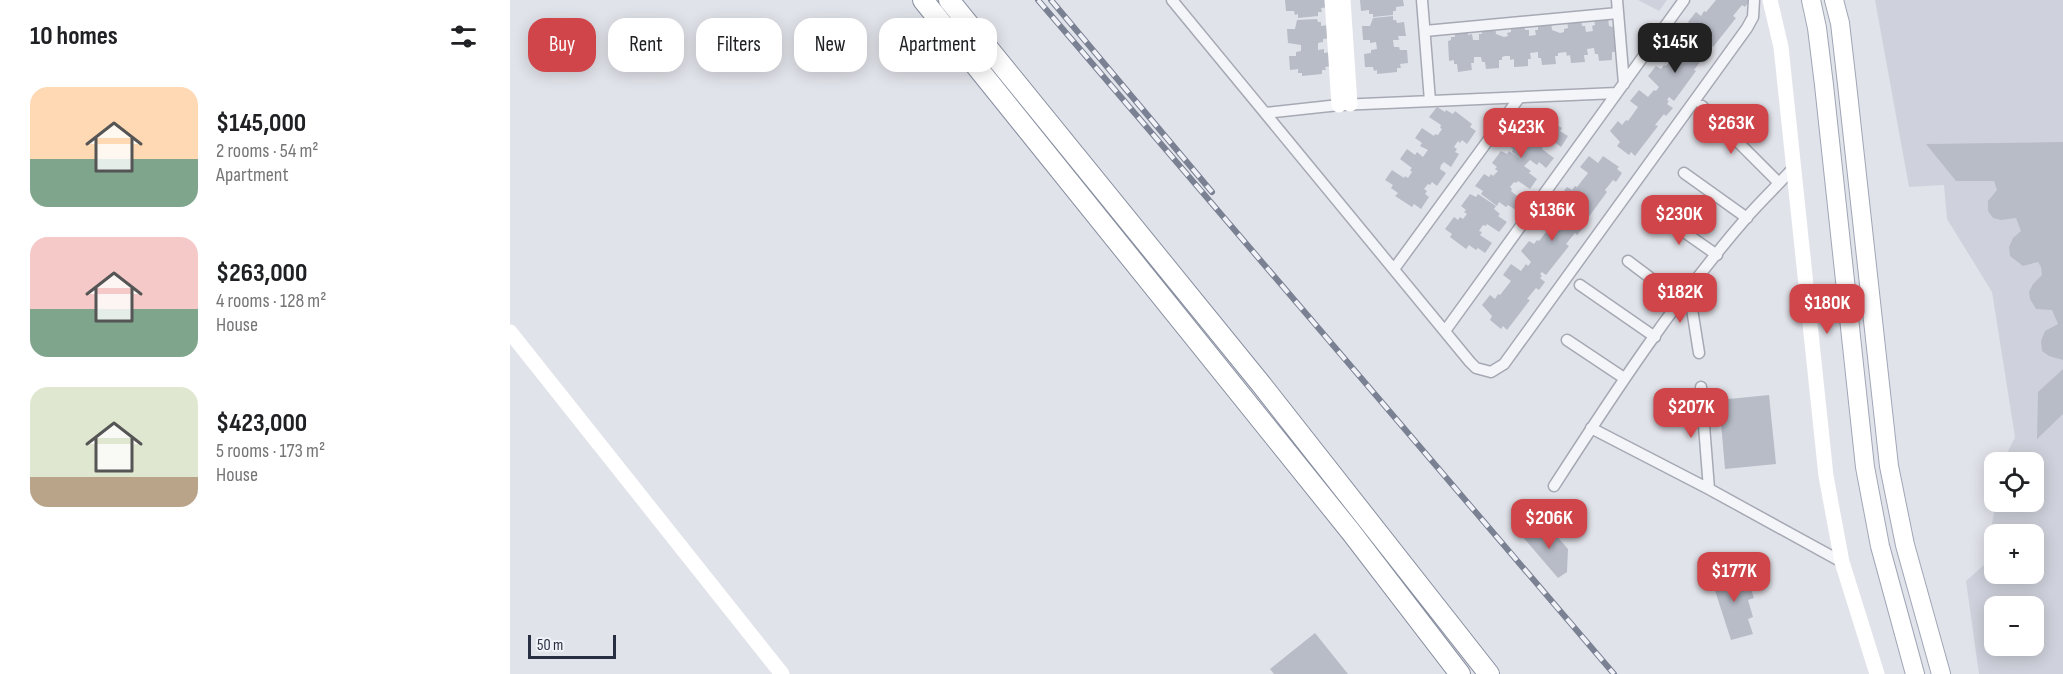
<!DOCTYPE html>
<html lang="en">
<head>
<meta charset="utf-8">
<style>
  :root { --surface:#fff; --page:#f6f6f6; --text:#202124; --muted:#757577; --accent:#cf454a }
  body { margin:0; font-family:"Sofia Sans Condensed",sans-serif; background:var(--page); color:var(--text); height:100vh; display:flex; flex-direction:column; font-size:22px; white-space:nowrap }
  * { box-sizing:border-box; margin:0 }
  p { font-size:20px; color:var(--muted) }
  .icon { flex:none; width:33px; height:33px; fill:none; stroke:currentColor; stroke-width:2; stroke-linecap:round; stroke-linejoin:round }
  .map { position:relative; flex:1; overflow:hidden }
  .drawer { display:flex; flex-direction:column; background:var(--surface); width:510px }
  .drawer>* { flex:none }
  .hud { position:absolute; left:18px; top:18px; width:570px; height:54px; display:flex; gap:12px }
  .fabs { position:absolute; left:1474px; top:452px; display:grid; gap:12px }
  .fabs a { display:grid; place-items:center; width:60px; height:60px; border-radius:12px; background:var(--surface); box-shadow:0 3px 15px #0003; font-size:30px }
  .scale { position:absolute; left:18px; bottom:15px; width:88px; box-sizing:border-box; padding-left:6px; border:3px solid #292f42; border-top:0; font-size:16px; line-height:21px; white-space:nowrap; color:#292f42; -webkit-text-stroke:4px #f0f2f7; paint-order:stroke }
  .price { position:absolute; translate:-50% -51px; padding:0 14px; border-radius:12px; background:var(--accent); color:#fff; font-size:20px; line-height:39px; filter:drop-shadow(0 2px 3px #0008) }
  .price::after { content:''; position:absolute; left:50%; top:36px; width:18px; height:14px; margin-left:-9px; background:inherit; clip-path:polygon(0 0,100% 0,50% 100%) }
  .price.selected { background:#222; color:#fff }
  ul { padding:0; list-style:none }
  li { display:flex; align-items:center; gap:18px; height:150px; padding:0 30px }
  li span { display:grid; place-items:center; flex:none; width:168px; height:120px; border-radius:18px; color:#555 }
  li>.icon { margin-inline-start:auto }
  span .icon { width:72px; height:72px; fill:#fffc; stroke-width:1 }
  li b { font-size:26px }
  h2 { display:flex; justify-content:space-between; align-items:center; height:72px; padding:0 30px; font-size:26px }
  .chip { padding:0 21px; border-radius:18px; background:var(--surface); box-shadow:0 3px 15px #0003; font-size:21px; line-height:54px }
  .chip.selected { background:var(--accent); color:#fff }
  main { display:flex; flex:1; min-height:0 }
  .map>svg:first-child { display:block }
</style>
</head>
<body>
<main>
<section class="drawer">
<h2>10 homes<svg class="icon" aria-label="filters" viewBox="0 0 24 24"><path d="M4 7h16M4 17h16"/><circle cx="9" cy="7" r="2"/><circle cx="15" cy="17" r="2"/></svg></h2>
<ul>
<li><span style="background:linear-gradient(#ffd9b3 60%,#7fa58c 0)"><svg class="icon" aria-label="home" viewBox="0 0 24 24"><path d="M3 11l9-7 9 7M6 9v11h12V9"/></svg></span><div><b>$145,000</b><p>2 rooms · 54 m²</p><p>Apartment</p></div></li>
<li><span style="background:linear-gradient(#f6c9c9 60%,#7fa58c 0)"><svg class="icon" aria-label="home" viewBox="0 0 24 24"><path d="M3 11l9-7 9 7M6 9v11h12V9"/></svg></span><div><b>$263,000</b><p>4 rooms · 128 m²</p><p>House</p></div></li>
<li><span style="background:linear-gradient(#dfe7d0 75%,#b9a48a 0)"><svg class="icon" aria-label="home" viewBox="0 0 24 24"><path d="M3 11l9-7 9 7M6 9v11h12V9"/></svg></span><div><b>$423,000</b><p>5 rooms · 173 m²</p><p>House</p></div></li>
</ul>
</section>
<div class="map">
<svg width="1553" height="674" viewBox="0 0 1553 674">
  <rect width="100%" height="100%" fill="#e1e3ea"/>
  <!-- built -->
  <path fill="#cfd2dc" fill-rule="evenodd" d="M1128 0H1157L1149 11Z
    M1365 0H1553V674H1469L1456 581 1475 564 1486 501H1524V462H1493L1505 437 1482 292 1437 219 1434 185 1399 187ZM1485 534H1524V573H1485ZM1485 606H1524V645H1485Z"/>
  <!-- building -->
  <path fill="#b8bcc7" d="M775 0H819V7L811 8 812 12H808V16L788 18V14L785 15 784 11H776Z
    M850 0H893L894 6 886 7V11H883V15L863 17V14H859V10L851 11Z
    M1206 0H1240L1235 7 1232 5 1223 16 1226 18 1203 47 1199 43 1197 46 1196 49 1201 53 1195 61 1192 59 1184 70 1186 71 1164 101 1159 97 1157 100 1159 101 1157 104 1163 108 1156 116 1154 114 1145 125 1148 126 1125 156 1121 152 1119 155 1107 146 1110 142 1100 131 1108 121 1112 125 1116 120 1118 121 1128 107 1120 101 1129 90 1138 97 1144 90 1146 91 1149 87 1138 76 1146 66 1151 69 1154 65 1156 66 1167 53 1159 46 1168 35 1177 42 1183 35 1185 37 1188 33 1178 22 1186 12 1191 16 1194 11 1196 12Z
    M883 16V20H886L887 23 894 22 896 36H888L889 40H883L884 47H889L890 50H897L898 63 890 64 891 68H887V72L867 74V70L864 71 863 67H855L854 54 861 53V50L867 49 866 42 860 43V40H853L852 26H860L863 18Z
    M1084 18H1098L1099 26 1107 28 1108 48H1105V52H1102V60L1089 61 1088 54H1085L1084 48 1077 49 1078 55H1074L1075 62 1061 63 1060 55 1057 56 1056 52 1048 53V56H1045L1046 64 1032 65 1031 58H1028V52L1020 53 1021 59H1018V66L1004 67V59L1000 60V56H995L992 57V60H989V68L976 69 975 62H972L971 57H964V63H961L962 70 948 72 947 64H944V60L939 61 938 41 941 40V37H945L944 29 958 28V35L962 34 963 40H969V34H972L971 27 985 26 986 34 994 37 998 36 997 33 1001 32V24L1014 23 1015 30H1019V36L1026 35 1025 30H1028V23L1041 22 1042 30 1050 33 1054 32V29L1058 28 1057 20 1071 19 1072 26H1075L1076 32 1083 31 1082 26 1085 25Z
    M807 19 808 22H811V26L819 25 820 38 813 39V42L808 43V50L814 49V53L822 52 823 66 815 67 816 70H812V74L792 76V73H788V69L780 70 779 56H786V52L791 51V45L778 43 777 29H785L787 20Z
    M927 107 935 112 936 110 943 114 945 111 962 124 960 127 966 131 957 144 952 140 950 143 948 141 944 147 947 149 945 152 949 154 941 167 934 162 931 165 930 169 936 173 927 186 922 182 920 185 918 184 914 189 917 191 915 194 919 197 911 209 904 204 902 207 885 196 888 193 881 188 883 185 875 180 882 170 894 178 895 176 898 178 902 172 900 170 902 168 890 159 897 149 905 155 907 152 913 157 915 154 918 150 910 146 912 143 905 138 912 128 924 136 925 134 928 135 932 129 930 128 931 125 919 117Z
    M1022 108 1028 112 1030 109 1048 121 1045 124 1052 128 1050 131 1058 136 1051 147 1039 138 1037 141 1035 139 1031 145 1033 147 1032 149 1044 158 1036 168 1029 162 1027 165 1020 160 1014 166 1021 171 1019 173 1027 179 1020 189 1008 181 1006 183 1004 182 1000 187 1002 189 1001 191 1012 200 1006 210 998 205 996 207 989 202 987 206 971 194 973 191 965 186 974 174 979 177 981 174 983 176 988 171 985 169 987 167 982 163 991 151 997 154 999 151 1012 160 1002 152 1003 149 996 144 1005 132 1009 135 1012 132 1014 134 1018 129 1016 127 1018 124 1013 121Z
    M1553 142V360L1539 356 1532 351 1531 341 1535 331 1548 324 1542 310 1526 309 1520 299 1519 292 1523 284 1532 275 1531 267 1528 262 1513 266 1500 256 1499 247 1503 238 1511 231 1506 218 1491 220 1483 218 1478 211V201L1487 190 1484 181H1446L1416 144Z
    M1079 156 1088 163 1093 156 1109 167 1107 169 1112 173 1106 182 1103 180 1095 190 1097 192 1075 222 1070 218 1069 220 1070 221 1069 223 1074 227 1067 235 1065 233 1056 244 1059 246 1036 275 1032 272 1030 274 1032 276 1030 278 1035 282 1029 290 1026 288 1017 299 1020 300 997 330 993 326 991 329 980 320 982 316 972 305 980 295 985 299 988 294 990 295 1001 281 993 275 1001 264 1011 271 1016 264 1018 266 1021 262 1011 251 1019 241 1024 244 1027 240 1029 241 1040 227 1031 221 1040 209 1050 217 1055 210 1057 211 1060 208 1049 197 1057 187 1062 190 1065 186 1067 187 1078 173 1070 167Z
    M960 194 966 197 968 194 986 206 984 209 990 214 988 216 997 222 989 232 977 224 976 226 973 225 969 231 972 232 970 235 982 243 975 253 968 248 966 250 959 245 956 249 940 237 942 234 935 229 944 217 948 220 950 217 953 219 957 214 954 212 956 210 951 206Z
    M1553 369V414L1527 439 1528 392Z
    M1259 395 1266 464 1215 469 1209 400Z
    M1019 529 1044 533 1058 549 1057 572 1048 578 1012 536Z
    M1222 568 1227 583 1238 580 1244 598 1238 600 1243 617 1238 619 1243 634 1221 640 1200 575Z
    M805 633 838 674H764L760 669Z"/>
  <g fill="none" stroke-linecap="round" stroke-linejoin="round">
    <defs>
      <path id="street" d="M662 0 960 362 966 368 981 372 994 364 1237 28 1243 17 1244 0
        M912 0 920 101
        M1107 0 1114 84
        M915 31 1108 13
        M1192 106 1269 183
        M756 113 829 105 1107 93
        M1174 173 1237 218
        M1147 213 1207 255
        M1118 261 1171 301
        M884 269 1009 98
        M1070 285 1145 337
        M1179 290 1189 353
        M935 331 1174 0
        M1057 340 1114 378
        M1191 387 1199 489
        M1081 428 1199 489 1332 562
        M1044 486C1104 393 1165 300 1237 217 1252 200 1269 184 1284 167"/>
      <path id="primary" d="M1301 0 1307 28 1314 85 1355 467 1370 546 1405 674
        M1324 0 1330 23 1337 84 1379 466 1395 545 1431 674"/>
      <path id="highway" d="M413 0 841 532 950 674
        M439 0 751 384 979 674"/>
    </defs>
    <!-- street casing -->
    <use href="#street" stroke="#a6a9b4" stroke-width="13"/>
    <!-- primary casing -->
    <use href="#primary" stroke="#a0a6b6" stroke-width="20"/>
    <!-- highway casing -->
    <use href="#highway" stroke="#888fa0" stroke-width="22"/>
    <!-- street -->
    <use href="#street" stroke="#f4f5f8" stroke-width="10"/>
    <!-- secondary -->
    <path stroke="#fff" stroke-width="15" d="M822 0 829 105
      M833 0 840 104
      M1260 0 1271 47 1316 476 1332 562 1367 674
      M0 332 272 674"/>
    <!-- primary -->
    <use href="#primary" stroke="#fff" stroke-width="18"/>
    <!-- highway -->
    <use href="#highway" stroke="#fff" stroke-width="20"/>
    <defs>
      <path id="rail" d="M528 0 1104 674
        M541 0 702 192"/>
    </defs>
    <!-- rail casing -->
    <use href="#rail" stroke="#7a8193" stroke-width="6"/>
    <!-- rail -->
    <use href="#rail" stroke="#f0f2f7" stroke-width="4" stroke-dasharray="11" stroke-linecap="butt"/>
  </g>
</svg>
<div class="fabs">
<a><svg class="icon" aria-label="locate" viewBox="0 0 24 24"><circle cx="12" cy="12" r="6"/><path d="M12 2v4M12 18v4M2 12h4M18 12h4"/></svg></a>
<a>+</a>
<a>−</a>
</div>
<div class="scale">50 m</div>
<b class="price selected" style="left:1165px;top:74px">$145K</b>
<b class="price" style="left:1221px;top:155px">$263K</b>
<b class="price" style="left:1011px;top:159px">$423K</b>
<b class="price" style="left:1042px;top:242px">$136K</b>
<b class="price" style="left:1169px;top:246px">$230K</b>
<b class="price" style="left:1170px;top:324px">$182K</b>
<b class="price" style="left:1317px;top:335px">$180K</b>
<b class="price" style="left:1181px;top:439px">$207K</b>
<b class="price" style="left:1039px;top:550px">$206K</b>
<b class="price" style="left:1224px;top:603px">$177K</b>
<div class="hud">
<a class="chip selected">Buy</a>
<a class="chip">Rent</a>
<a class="chip">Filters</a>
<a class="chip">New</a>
<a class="chip">Apartment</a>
</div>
</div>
</main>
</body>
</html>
